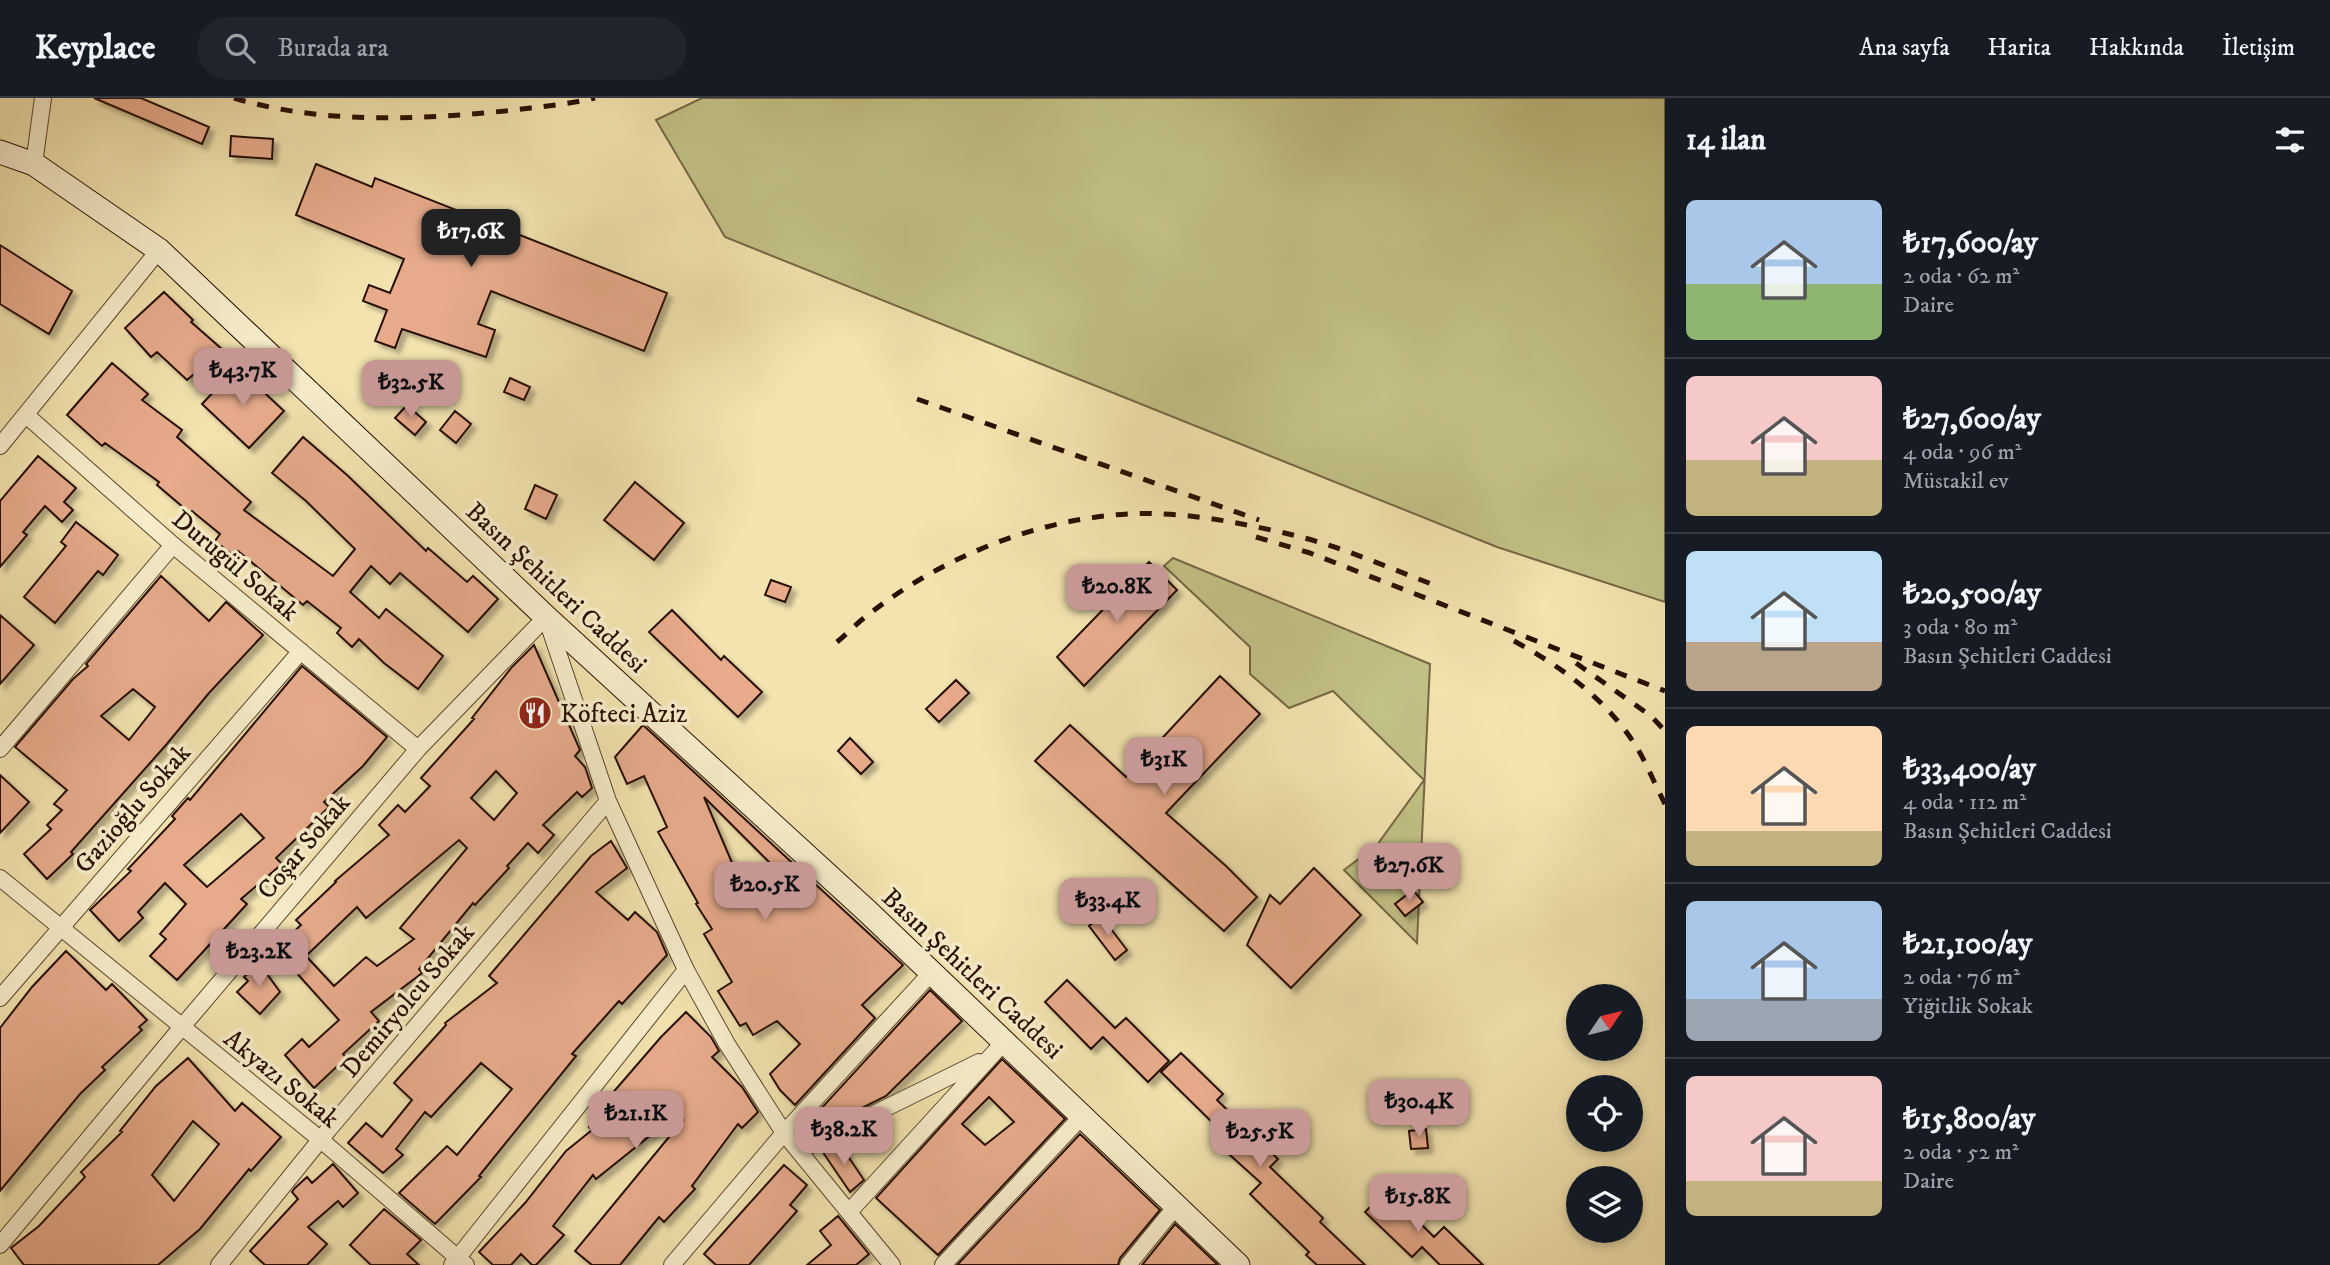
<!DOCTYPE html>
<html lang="tr">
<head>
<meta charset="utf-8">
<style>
  :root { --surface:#171b24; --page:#20242c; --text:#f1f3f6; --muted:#9ea1a6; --line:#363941; --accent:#c59692 }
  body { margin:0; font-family:"IM FELL DW Pica",serif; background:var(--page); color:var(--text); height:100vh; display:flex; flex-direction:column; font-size:26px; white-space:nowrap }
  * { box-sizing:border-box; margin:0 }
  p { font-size:23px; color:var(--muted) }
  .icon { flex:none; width:38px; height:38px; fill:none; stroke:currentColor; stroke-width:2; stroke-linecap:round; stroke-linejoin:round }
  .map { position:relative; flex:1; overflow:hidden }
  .drawer { display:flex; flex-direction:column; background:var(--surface); width:665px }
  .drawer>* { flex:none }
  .needle { width:46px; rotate:55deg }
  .controls { position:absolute; left:1566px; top:886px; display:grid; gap:14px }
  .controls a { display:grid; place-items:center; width:77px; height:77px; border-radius:50%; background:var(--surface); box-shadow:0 4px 10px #0003; font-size:35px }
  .price { position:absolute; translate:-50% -60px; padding:0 16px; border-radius:14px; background:var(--accent); color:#111; font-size:23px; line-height:46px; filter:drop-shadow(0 2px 4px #0008) }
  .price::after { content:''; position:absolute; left:50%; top:42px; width:21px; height:16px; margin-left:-10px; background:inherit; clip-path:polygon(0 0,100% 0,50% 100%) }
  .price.current { background:#222; color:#fff }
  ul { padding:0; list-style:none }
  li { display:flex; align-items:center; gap:21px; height:175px; padding:0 21px }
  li+li { border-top:2px solid var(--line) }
  li span { display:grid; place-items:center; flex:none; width:196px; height:140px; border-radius:10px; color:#555 }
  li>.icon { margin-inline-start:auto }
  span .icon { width:84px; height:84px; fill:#fffc; stroke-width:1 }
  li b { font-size:30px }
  h2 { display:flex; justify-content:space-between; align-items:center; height:84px; padding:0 21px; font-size:30px }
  header { display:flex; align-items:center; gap:42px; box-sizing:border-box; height:98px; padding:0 35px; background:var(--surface); border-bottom:2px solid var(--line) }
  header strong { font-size:33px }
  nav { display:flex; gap:38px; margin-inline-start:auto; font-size:24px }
  .search { width:490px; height:63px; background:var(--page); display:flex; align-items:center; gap:18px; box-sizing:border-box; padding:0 24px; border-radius:38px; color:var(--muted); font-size:26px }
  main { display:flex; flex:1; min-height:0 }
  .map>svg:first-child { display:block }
</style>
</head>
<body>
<header>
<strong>Keyplace</strong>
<div class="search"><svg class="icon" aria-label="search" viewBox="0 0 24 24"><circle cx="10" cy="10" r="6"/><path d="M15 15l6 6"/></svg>Burada ara</div>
<nav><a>Ana sayfa</a><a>Harita</a><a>Hakkında</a><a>İletişim</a></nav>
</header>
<main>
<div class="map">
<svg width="1665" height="1167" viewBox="0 0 1665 1167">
  <defs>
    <filter id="shadow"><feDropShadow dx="5" dy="5" stdDeviation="2" flood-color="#0004"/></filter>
  </defs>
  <rect width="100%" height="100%" fill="#f2e3af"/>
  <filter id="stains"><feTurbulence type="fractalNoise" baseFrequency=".00286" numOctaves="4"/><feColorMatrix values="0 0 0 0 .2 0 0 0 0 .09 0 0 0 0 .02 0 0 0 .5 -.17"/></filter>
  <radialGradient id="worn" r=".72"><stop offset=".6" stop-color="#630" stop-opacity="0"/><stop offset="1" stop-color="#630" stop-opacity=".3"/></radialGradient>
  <!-- green -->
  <path fill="#c2c186" stroke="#756843" stroke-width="2" d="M702 0H1665V504L1497 449 725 139 656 22Z
    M1173 460 1430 566 1417 845 1344 772 1377 747 1424 682 1333 593 1289 610 1250 576V549L1164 468Z"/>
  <!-- building -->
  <path fill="#e7ab8c" stroke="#281000" stroke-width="2" fill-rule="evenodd" filter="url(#shadow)" d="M94 0H141L209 29 202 46Z
    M231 38 273 41 272 61 230 58Z
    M316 66 372 89 375 80 667 195 644 253 491 193 478 226 495 232 486 259 402 231 395 250 375 243 387 212 363 203 369 187 390 195 404 161 296 117Z
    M0 147 72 193 49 236 0 206Z
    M164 194 193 222 191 224 223 252 187 282 157 254 151 259 125 230Z
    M112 265 148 296 142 302 182 332 177 339 251 404 244 412 333 478 355 451 306 403 272 375 303 339 347 377 426 453 428 450 467 484 473 478 498 501 468 534 400 475 390 486 371 468 350 494 379 520 386 511 443 558 418 591 384 565 359 541 352 549 337 535 341 530 307 503 303 507 238 453 234 458 215 443 220 436 192 413 190 415 157 387 159 384 105 345 102 348 67 317Z
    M237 269 284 313 249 350 202 306Z
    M510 280 530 289 524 302 504 294Z
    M407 307 426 324 415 337 395 320Z
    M455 313 471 326 456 345 440 332Z
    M38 358 76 390 64 404 73 412 62 424 45 408 23 434 27 437 0 469V403Z
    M635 384 684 425 654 462 604 422Z
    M535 387 557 397 546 421 525 411Z
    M76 424 118 457 103 477 98 473 55 525 24 499 66 448 61 444Z
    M1149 464 1177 492 1084 588 1057 559Z
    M161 478 209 523 226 504 263 537 209 595 166 647 71 754 73 756 47 781 24 756 51 731 47 727 62 712 54 706 67 692 15 649 73 581 88 568 86 566ZM133 591 155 609 129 642 101 618Z
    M771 482 791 489 785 504 765 497Z
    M672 512 721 562 724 558 762 594 738 619 649 534Z
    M0 517 34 547 0 586Z
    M534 547 580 652 575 658 585 669 592 690 582 699 577 694 543 727 554 737 538 755 528 745 507 768 509 770 475 807 473 805 419 871 422 875 371 914 379 923 343 956 346 960 314 990 285 957 302 941 309 949 339 922 275 851 301 827 296 822 336 784 335 783 389 737 379 727 398 707 405 714 430 688 421 680 474 621 472 620 512 569ZM496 673 517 695 494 722 471 700ZM459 742 467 750 400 830 414 841 377 868 366 859 334 888 306 858 357 809 366 820Z
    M302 568 387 639 363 668 324 704 329 709 276 760 282 766 241 801 247 806 177 882 150 858 166 841 160 836 186 806 165 785 138 814 143 820 119 843 90 812 131 773 128 771 175 721 172 718 188 700 190 702ZM241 716 264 740 207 789 184 767Z
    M1220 578 1260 616 1166 715 1226 768 1257 799 1224 833 1035 663 1070 627 1126 679Z
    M956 582 969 595 939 624 926 611Z
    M643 627 903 867 862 907 875 920 795 1007 780 992 770 976 800 946 777 923 753 937 746 925 740 928 718 893 732 884 704 836 712 831 696 806 698 805 658 734 667 729 644 678 627 686 615 659ZM704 699 771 766 744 793Z
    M850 640 873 664 861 676 838 653Z
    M0 677 29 704 0 735Z
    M611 743 627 770 596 794 628 822 635 814 657 834 667 857 622 906 619 903 572 956 576 958 479 1078 481 1079 435 1126 399 1095 447 1048 457 1057 512 991 481 965 431 1019 425 1014 396 1051 403 1057 383 1075 348 1045 366 1025 382 1039 412 1002 394 985 446 927 445 925 497 885 489 878 591 758Z
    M1314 770 1361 817 1291 890 1247 847 1270 797 1280 806Z
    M1413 792 1423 804 1405 818 1395 806Z
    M1101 818 1127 852 1115 862 1089 828Z
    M66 853 106 892 112 886 147 922 139 929 142 932 102 969 105 972 80 996 0 1093V930L32 889Z
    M259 865 280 894 260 916 237 894 248 883 244 879Z
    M1067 882 1115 930 1126 920 1169 963 1148 984 1103 939 1091 951 1045 904Z
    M930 892 962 923 886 998 812 1035 806 1027Z
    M686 914 711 939 719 953 712 959 742 989 758 1014 742 1030 738 1026 692 1088 695 1091 664 1124 659 1119 620 1167H592L575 1153 683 1022 677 1016 596 1081 593 1077 553 1128 564 1137 536 1167H532L521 1156 511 1167H493L479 1154 525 1105 566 1053 592 1032 589 1029 615 1003 610 998 661 939Z
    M1181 955 1223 996 1217 1002 1278 1061 1270 1069 1323 1120 1320 1124 1365 1167H1317L1306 1157 1309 1154 1250 1096 1261 1085 1211 1040 1219 1031 1161 974Z
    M188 960 235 1013 242 1005 281 1039 251 1073 249 1071 200 1131 158 1167H24L11 1150 39 1128 85 1079 81 1074 122 1034 120 1033 156 988ZM193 1023 219 1046 174 1103 152 1077Z
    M1002 961 1065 1021 938 1157 876 1100ZM989 999 1014 1024 985 1047 962 1026Z
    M1426 1031 1428 1050 1411 1051 1409 1033Z
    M1080 1036 1160 1112 1120 1160 1118 1167H957Z
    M839 1045 864 1082 850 1094 822 1053Z
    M333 1066 358 1095 343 1109 338 1103 308 1129 327 1146 307 1167H265L250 1153 298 1101 292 1094 295 1090 307 1079 312 1085Z
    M784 1067 807 1087 790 1107 797 1113 749 1167H716L704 1156Z
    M1387 1092 1434 1139 1444 1129 1483 1167H1440L1422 1149 1412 1159 1365 1114Z
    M384 1111 421 1142 407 1156 419 1167H371L350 1147Z
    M838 1118 869 1156 856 1167H807L831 1147 820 1133Z
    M1175 1126 1218 1167H1142Z"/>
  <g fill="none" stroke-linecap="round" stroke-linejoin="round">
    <defs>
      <path id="street" d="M34 66 43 0
        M26 317 173 447 418 651
        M0 348 159 152
        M0 651 173 447
        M0 780 321 1042 466 1167
        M0 900 301 553
        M799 1053 979 964
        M849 1114 1004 944
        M0 1147 181 930 418 651 546 519 608 703 686 872 727 946 784 1035 892 1167
        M219 1167 329 1031 608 703
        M452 1167 686 872
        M672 1167 784 1035 932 874
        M943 1167 1083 1017
        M1128 1167 1177 1107"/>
      <path id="secondary" d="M0 54 34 66 159 152 546 519 867 813 1238 1167"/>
    </defs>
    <!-- street casing -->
    <use href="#street" stroke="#5a452c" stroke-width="18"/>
    <!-- secondary casing -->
    <use href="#secondary" stroke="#281000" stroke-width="25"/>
    <!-- street -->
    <use href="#street" stroke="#f7edcb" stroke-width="16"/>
    <!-- secondary -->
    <use href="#secondary" stroke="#f7edcb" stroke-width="23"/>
    <!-- rail -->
    <path stroke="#281000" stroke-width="5" stroke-dasharray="12 12" stroke-linecap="butt" d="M234 0C320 26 416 22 505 13 535 9 565 7 595 0
      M917 301 1259 422
      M1256 439 1310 455 1665 593
      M1514 543C1562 569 1606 601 1636 648 1647 666 1655 687 1665 706
      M837 544C849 534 860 522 873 513 945 458 1038 421 1128 416 1183 413 1243 425 1297 438 1345 450 1391 471 1437 488
      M1576 565 1651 618 1665 633"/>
  </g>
  <!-- icons -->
  <defs>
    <symbol id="restaurant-disc" viewBox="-11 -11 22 22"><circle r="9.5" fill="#8f2418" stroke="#f7edcb"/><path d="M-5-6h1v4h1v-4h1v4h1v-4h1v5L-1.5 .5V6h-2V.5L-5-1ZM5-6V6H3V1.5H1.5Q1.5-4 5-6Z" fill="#fff"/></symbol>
  </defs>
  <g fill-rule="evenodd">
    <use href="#restaurant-disc" x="516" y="596" width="38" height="38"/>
  </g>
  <g text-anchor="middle" stroke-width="7" stroke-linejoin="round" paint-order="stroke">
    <!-- street labels -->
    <g font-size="26" fill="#281000" stroke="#f7edcb">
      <text transform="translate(236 467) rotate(40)" y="9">Durugül Sokak</text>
      <text transform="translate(557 489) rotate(43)" y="9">Basın Şehitleri Caddesi</text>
      <text transform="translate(132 710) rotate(-49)" y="9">Gazioğlu Sokak</text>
      <text transform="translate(303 748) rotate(-50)" y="9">Coşar Sokak</text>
      <text transform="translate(973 875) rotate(43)" y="9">Basın Şehitleri Caddesi</text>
      <text transform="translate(407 902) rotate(-50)" y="9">Demiryolcu Sokak</text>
      <text transform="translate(282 980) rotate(39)" y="9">Akyazı Sokak</text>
    </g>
    <!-- poi labels -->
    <g font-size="26" fill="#281000" stroke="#f7edcb" text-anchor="start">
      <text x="560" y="624">Köfteci Aziz</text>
    </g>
  </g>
  <rect width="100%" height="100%" filter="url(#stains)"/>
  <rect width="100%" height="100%" fill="url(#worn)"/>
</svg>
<div class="controls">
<a><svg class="needle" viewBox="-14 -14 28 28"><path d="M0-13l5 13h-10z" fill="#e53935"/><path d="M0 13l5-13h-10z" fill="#9ea1a6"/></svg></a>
<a><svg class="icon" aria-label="locate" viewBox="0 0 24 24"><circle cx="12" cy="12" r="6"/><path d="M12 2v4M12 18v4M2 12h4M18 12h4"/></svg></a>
<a><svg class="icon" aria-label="layers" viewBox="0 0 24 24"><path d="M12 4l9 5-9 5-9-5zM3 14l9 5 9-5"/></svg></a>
</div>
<b class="price current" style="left:471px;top:171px">₺17.6K</b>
<b class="price" style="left:243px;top:310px">₺43.7K</b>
<b class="price" style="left:411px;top:322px">₺32.5K</b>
<b class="price" style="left:1117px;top:526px">₺20.8K</b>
<b class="price" style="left:1164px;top:699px">₺31K</b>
<b class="price" style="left:1409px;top:805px">₺27.6K</b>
<b class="price" style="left:765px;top:824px">₺20.5K</b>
<b class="price" style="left:1108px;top:840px">₺33.4K</b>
<b class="price" style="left:259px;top:891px">₺23.2K</b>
<b class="price" style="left:1419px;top:1041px">₺30.4K</b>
<b class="price" style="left:636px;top:1053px">₺21.1K</b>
<b class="price" style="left:844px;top:1069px">₺38.2K</b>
<b class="price" style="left:1260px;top:1071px">₺25.5K</b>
<b class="price" style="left:1418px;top:1136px">₺15.8K</b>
</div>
<section class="drawer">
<h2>14 ilan<svg class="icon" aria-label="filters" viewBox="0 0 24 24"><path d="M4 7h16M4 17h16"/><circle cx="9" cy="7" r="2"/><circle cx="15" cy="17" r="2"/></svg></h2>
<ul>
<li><span style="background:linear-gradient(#a9c7e8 60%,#8fb573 0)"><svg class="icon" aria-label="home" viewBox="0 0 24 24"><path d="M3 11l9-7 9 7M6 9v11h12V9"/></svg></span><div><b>₺17,600/ay</b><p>2 oda · 62 m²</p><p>Daire</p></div></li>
<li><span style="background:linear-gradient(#f6c9c9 60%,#c2b280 0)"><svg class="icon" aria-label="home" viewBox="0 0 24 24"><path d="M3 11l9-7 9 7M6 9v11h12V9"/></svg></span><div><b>₺27,600/ay</b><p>4 oda · 96 m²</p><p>Müstakil ev</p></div></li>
<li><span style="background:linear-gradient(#bfe0f5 65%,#b9a48a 0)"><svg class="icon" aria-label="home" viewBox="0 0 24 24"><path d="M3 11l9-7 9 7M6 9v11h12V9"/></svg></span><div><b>₺20,500/ay</b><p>3 oda · 80 m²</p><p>Basın Şehitleri Caddesi</p></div></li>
<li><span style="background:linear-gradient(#ffd9b3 75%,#c2b280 0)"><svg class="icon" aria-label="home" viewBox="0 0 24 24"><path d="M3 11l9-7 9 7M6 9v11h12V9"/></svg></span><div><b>₺33,400/ay</b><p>4 oda · 112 m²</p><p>Basın Şehitleri Caddesi</p></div></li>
<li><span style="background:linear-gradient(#a9c7e8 70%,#9aa5b1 0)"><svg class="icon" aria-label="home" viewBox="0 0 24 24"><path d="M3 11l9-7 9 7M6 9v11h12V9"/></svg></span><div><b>₺21,100/ay</b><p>2 oda · 76 m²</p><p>Yiğitlik Sokak</p></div></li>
<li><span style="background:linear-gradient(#f6c9c9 75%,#c2b280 0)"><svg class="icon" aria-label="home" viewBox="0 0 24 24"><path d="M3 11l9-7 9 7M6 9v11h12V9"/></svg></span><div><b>₺15,800/ay</b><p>2 oda · 52 m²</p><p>Daire</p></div></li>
</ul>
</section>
</main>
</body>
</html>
